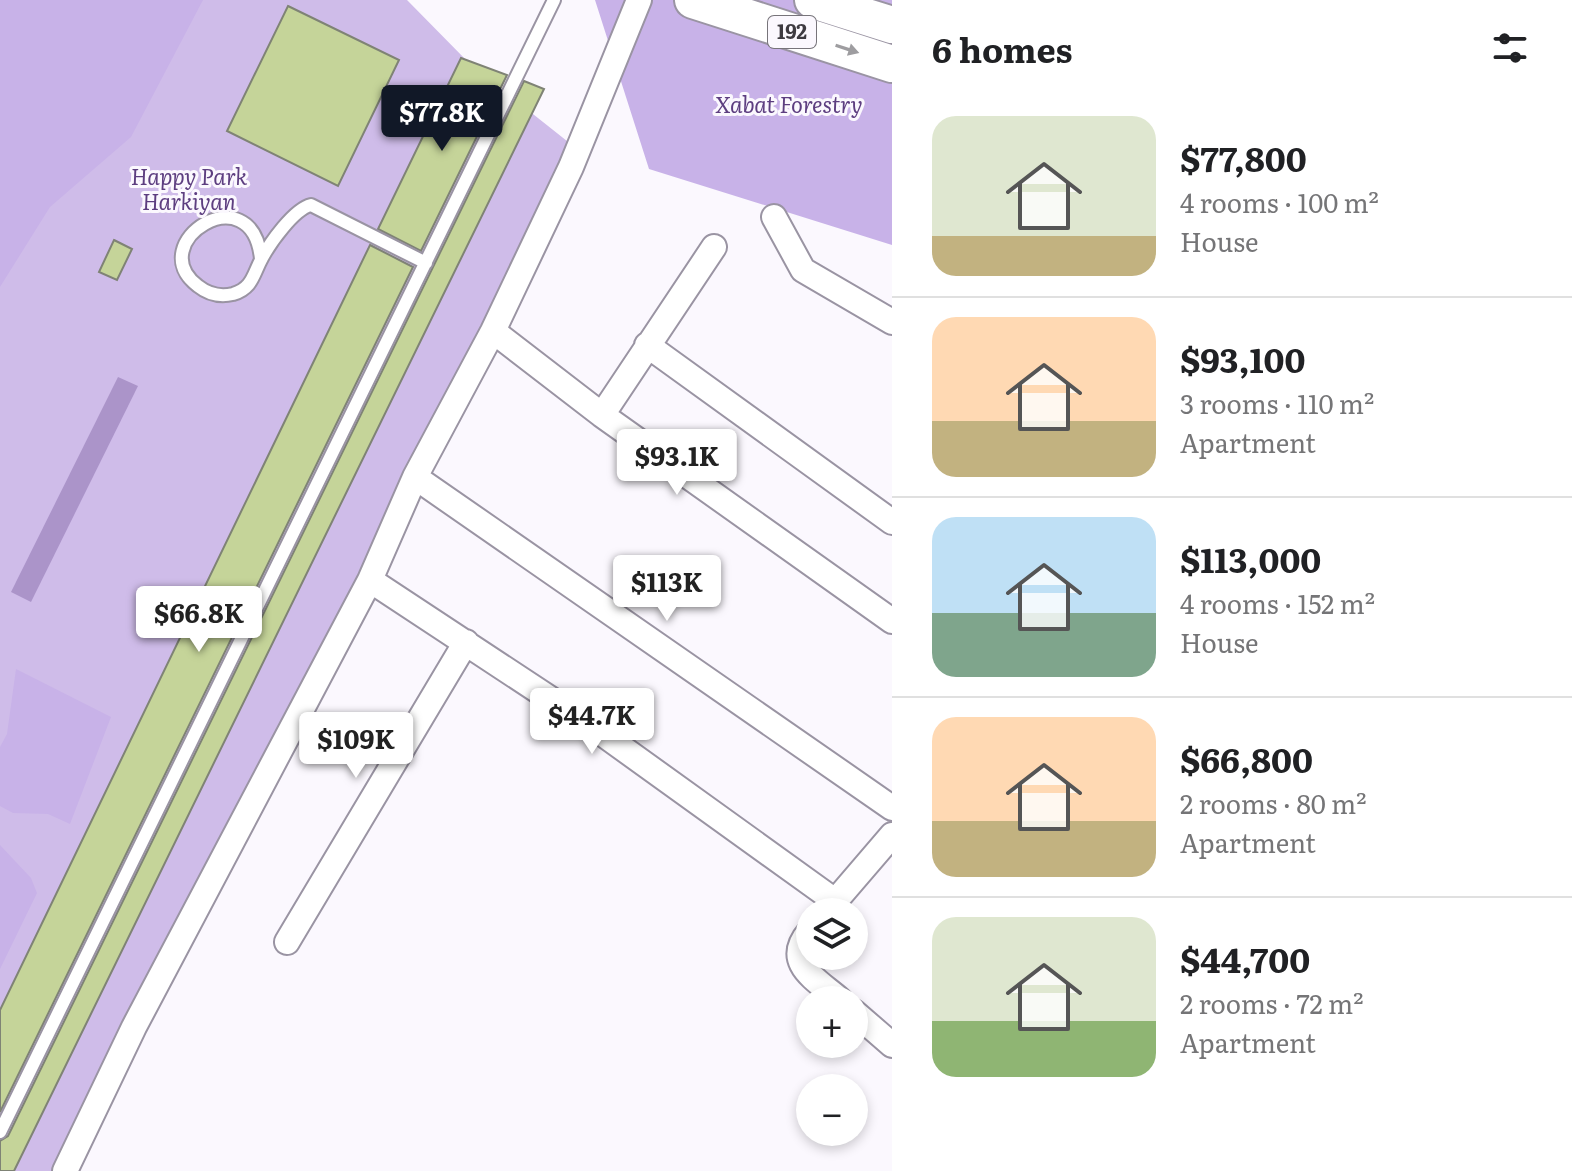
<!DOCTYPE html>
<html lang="en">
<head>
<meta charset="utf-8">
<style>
  :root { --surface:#fff; --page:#f2f2f2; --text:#202124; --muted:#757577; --line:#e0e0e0; --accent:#111827 }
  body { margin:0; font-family:Literata,serif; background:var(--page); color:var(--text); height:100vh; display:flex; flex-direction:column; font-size:30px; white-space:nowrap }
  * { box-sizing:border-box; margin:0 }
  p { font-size:26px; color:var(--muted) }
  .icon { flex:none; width:44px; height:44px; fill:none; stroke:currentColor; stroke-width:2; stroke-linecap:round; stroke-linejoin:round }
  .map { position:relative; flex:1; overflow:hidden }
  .details { display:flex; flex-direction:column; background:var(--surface); width:680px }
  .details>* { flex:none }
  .controls { position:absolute; left:796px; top:898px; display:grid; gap:16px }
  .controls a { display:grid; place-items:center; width:72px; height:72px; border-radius:50%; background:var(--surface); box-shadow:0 4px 12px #0003; font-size:40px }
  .price { position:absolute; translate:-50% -68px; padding:0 18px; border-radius:8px; background:#fff; color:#222; font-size:26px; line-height:52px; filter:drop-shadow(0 2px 4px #0008) }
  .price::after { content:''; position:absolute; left:50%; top:48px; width:24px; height:18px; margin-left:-12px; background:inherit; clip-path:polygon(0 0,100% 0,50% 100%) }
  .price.current { background:var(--accent); color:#fff }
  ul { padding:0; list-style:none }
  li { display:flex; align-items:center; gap:24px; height:200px; padding:0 40px }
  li+li { border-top:2px solid var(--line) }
  li span { display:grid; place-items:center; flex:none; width:224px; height:160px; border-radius:24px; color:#555 }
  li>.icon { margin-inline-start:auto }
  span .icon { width:96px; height:96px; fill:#fffc; stroke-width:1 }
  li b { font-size:34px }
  h2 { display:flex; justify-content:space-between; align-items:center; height:96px; padding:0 40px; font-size:34px }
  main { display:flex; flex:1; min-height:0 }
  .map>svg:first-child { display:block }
</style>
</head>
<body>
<main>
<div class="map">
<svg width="892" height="1171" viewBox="0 0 892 1171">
  <rect width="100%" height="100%" fill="#fbf8fe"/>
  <!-- green -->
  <path fill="#cfbce9" d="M0 0H407L470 64 572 145 69 1171H0Z"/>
  <!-- forest -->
  <path fill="#c8b2e8" d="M0 0H203L131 137 50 207 0 287Z
    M595 0H892V245L649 169Z
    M16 669 111 717 70 824 48 814 13 813 0 806V747L7 734Z
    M0 845 31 878 37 893 0 969Z"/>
  <!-- water -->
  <path fill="#ab94c9" d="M118 377 138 386 31 602 11 592Z"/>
  <!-- building -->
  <path fill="#c5d499" stroke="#7f8375" stroke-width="2" d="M288 6 399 60 338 186 227 131Z
    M461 58 507 75 421 251 378 229Z
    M524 81 544 89 14 1171H0V1141L8 1136Z
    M114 240 132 249 117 280 99 272Z
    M370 245 413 267 0 1112V1010Z"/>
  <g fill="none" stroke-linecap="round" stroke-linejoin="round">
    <defs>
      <path id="service" d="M261 259C252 172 141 243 198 286 208 294 220 297 233 294 253 288 253 274 262 258 270 243 294 209 311 205L426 263
        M0 1132 554 0"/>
      <path id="minor" d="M774 217 803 270 892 322
        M493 331 602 415 892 621
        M647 345 892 522
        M602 415 714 247
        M415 477 892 808
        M370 580 596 729 835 901
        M826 912 892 835
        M810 931C782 963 816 979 840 1000
        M287 942 466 642
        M854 1012 892 1045
        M65 1171 134 1027 370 580 415 477 493 331 571 167 639 0"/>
      <path id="primary" d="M693 0 892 64
        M813 0 892 25"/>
    </defs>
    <!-- service casing -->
    <use href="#service" stroke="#9a94a3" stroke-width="16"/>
    <!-- minor casing -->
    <use href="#minor" stroke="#9a94a3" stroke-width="28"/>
    <!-- primary casing -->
    <use href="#primary" stroke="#9a94a3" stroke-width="40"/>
    <!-- service -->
    <use href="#service" stroke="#fff" stroke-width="12"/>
    <!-- minor -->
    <use href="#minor" stroke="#fff" stroke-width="24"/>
    <!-- primary -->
    <use href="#primary" stroke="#fff" stroke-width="36"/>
  </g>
  <!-- one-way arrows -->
  <defs><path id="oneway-solid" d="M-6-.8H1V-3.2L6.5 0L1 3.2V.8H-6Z" transform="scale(2)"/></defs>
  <use fill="#9e9da0" href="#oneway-solid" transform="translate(847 49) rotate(18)"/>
  <g text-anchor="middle" stroke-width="6" stroke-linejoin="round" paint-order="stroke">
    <!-- shield labels -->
    <rect fill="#fbf8fe" stroke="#77747a" stroke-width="2" x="768" y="16" width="48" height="32" rx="6"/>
    <g font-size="20" font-weight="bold" fill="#3e3b41">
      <text x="792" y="39">192</text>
    </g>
    <!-- park labels -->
    <g font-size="22" font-style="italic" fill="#5d3e80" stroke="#fbf8fe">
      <text x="789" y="113">Xabat Forestry</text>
      <text x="189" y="185">Happy Park<tspan x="189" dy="25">Harkiyan</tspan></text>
    </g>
  </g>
</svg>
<div class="controls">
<a><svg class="icon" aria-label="layers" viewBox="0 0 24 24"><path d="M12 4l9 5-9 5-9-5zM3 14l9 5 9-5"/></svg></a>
<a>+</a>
<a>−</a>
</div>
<b class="price current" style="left:442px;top:153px">$77.8K</b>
<b class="price" style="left:677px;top:497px">$93.1K</b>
<b class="price" style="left:667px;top:623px">$113K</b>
<b class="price" style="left:199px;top:654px">$66.8K</b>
<b class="price" style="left:592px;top:756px">$44.7K</b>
<b class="price" style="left:356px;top:780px">$109K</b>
</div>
<section class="details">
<h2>6 homes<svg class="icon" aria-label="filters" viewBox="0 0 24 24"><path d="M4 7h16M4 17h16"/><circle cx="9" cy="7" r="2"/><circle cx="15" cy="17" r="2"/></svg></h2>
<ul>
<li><span style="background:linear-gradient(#dfe7d0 75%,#c2b280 0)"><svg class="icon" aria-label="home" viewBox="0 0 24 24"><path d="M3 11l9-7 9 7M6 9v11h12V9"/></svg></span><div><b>$77,800</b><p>4 rooms · 100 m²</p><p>House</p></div></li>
<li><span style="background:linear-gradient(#ffd9b3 65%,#c2b280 0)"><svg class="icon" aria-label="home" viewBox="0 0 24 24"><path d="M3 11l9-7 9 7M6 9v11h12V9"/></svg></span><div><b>$93,100</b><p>3 rooms · 110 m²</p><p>Apartment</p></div></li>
<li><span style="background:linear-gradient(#bfe0f5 60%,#7fa58c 0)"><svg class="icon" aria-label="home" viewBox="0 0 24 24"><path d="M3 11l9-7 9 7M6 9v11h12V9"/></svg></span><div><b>$113,000</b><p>4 rooms · 152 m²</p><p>House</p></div></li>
<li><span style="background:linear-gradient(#ffd9b3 65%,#c2b280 0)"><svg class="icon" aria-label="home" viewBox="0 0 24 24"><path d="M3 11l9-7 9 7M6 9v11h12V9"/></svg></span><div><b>$66,800</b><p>2 rooms · 80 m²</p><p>Apartment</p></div></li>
<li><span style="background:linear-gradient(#dfe7d0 65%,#8fb573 0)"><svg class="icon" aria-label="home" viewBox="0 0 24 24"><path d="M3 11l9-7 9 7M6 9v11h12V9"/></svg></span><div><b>$44,700</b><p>2 rooms · 72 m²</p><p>Apartment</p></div></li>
</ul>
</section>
</main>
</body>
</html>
